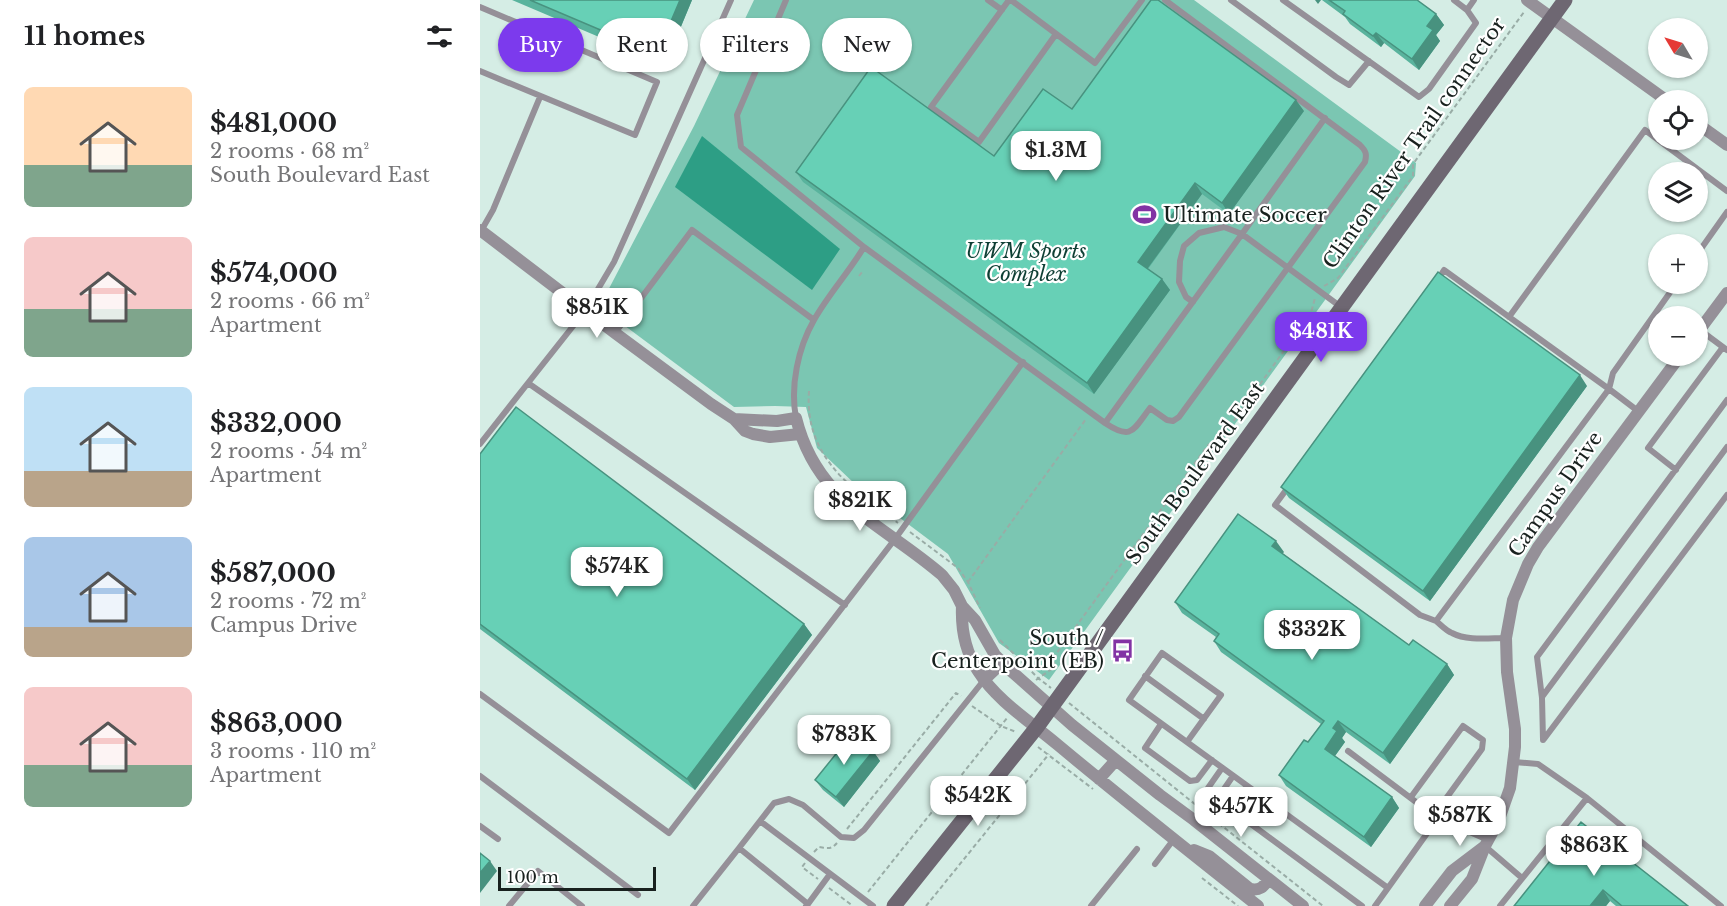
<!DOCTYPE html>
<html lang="en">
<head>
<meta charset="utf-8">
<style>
  :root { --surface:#fff; --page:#f2f2f2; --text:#202124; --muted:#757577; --accent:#7c3aed }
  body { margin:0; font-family:"Libre Baskerville",serif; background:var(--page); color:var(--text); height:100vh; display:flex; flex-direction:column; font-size:22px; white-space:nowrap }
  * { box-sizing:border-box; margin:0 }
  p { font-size:20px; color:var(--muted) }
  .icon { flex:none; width:33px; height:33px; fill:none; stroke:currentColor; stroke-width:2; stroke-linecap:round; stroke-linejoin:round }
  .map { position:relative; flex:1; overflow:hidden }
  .details { display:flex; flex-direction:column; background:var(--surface); width:480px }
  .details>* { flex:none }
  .banner { position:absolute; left:18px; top:18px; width:570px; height:54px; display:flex; gap:12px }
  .needle { width:39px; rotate:308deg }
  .controls { position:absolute; left:1168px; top:18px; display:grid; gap:12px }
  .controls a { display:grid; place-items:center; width:60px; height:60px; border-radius:50%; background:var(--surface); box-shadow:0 2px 4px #0004; font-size:30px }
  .scale { position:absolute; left:18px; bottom:15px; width:158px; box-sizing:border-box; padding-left:6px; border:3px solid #18211e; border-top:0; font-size:16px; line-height:21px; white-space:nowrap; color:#18211e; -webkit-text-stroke:4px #fff; paint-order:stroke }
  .price { position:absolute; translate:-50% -51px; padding:0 14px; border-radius:12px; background:#fff; color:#222; font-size:20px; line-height:39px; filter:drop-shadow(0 2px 3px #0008) }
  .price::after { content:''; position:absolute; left:50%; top:36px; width:18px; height:14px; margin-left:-9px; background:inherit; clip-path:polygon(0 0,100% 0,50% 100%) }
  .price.active { background:var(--accent); color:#fff }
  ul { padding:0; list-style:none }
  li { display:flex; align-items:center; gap:18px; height:150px; padding:0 24px }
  li span { display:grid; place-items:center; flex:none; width:168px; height:120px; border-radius:9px; color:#555 }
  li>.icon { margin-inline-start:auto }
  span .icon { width:72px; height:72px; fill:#fffc; stroke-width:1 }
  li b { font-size:26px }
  h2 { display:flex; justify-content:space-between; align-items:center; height:72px; padding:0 24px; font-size:26px }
  .tag { padding:0 21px; border-radius:27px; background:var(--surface); box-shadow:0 2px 4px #0004; font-size:21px; line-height:54px }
  .tag.active { background:var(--accent); color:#fff }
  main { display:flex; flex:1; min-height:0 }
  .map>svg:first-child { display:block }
</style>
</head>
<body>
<main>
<section class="details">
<h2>11 homes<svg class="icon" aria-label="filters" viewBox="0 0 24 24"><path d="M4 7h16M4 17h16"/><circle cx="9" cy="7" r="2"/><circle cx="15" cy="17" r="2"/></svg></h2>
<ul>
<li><span style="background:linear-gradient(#ffd9b3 65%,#7fa58c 0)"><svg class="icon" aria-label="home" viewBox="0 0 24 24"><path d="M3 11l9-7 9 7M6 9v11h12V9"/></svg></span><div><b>$481,000</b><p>2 rooms · 68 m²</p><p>South Boulevard East</p></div></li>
<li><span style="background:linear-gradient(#f6c9c9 60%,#7fa58c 0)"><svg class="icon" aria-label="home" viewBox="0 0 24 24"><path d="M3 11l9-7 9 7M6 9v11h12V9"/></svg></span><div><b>$574,000</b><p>2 rooms · 66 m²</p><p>Apartment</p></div></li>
<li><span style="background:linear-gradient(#bfe0f5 70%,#b9a48a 0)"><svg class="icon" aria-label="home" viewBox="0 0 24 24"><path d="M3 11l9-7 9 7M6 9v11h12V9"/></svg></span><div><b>$332,000</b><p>2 rooms · 54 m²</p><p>Apartment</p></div></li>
<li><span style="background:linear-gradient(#a9c7e8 75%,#b9a48a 0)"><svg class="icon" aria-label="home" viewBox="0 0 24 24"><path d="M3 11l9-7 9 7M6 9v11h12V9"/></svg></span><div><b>$587,000</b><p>2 rooms · 72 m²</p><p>Campus Drive</p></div></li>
<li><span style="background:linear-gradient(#f6c9c9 65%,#7fa58c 0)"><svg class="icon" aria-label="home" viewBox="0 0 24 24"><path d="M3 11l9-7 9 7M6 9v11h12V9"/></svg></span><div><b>$863,000</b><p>3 rooms · 110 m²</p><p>Apartment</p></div></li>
</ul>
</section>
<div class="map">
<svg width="1247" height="906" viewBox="0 0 1247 906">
  <rect width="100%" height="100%" fill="#d5ede5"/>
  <!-- green -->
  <path fill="#7bc6b2" d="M274 0H714L936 163 935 176 569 680 519 643 468 554 376 485 337 448 326 407 295 406 254 407 133 317 123 300 214 126Z"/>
  <!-- water -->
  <path fill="#2d9e85" d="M222 136 360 249 332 290 195 187Z"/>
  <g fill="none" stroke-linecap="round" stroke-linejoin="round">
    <!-- path -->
    <path stroke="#99aca6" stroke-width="2" stroke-dasharray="4.5 3" stroke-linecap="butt" d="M379 276 383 271
      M844 286 858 278 933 176V164L1044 12
      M329 391C324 457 372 489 418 523
      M430 532 478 568 488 582 500 608
      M488 582 606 419
      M520 640 558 678 571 688
      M556 680 573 668 576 654 728 445 740 440 831 313 835 298
      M589 703 716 805
      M492 706 521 726 536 732
      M558 747 613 789
      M727 814 843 906
      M367 829 476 693 481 696
      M334 852 339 847C347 848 351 850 357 843
      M325 863 322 867 338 879
      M722 878 758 906
      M349 888 373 906
      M388 892 527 718
      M446 906 569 754"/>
    <!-- lane -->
    <path stroke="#959098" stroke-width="6" d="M251 0 134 262 105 311 48 383 365 605
      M306 0 257 115 261 147 384 247 625 423C652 441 653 430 670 408L687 420 693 421 699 417 885 162C887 154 886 151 880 145L685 0
      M508 0 522 10
      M529 0 451 107 499 142 576 34
      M531 0 615 63 662 0
      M751 0 856 77 869 85 889 61
      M803 0 939 97 949 89 996 23 987 10 994 0
      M974 0 987 10
      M0 7 177 82 155 135 0 71
      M1 231 13 210 60 97
      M1218 253 1247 212
      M957 281 964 270 1129 389 1133 373 1196 284
      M713 302 706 297 699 282 700 261 704 246 719 233 744 227 762 234 845 118
      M1029 317 1165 130 1247 191
      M1220 330 1247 350
      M135 333 212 230 334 320
      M316 418C310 386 318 348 334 320 348 295 369 272 384 247
      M625 423 762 234 861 307
      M0 444 48 383
      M1196 470 1168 448 1243 347
      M809 486 795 505 940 615 956 621
      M1026 638C1009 638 987 641 972 633 966 631 961 625 956 621L1129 389 1158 411
      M665 676 724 719
      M0 694 189 833 415 539 543 362
      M1062 697 1247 447
      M681 724 665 748 710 781 717 780 732 760
      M1064 739 1247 495
      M1063 740 1062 698 1057 657 1247 400
      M707 742 741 695 682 653 649 700 908 888 958 818 1008 840
      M868 751 956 817
      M1034 762 1058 764 1107 798 1241 906
      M0 776 158 895
      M767 786C761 794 750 804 756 813L882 906
      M931 797 983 726 1003 740 1002 749 954 815
      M724 807 728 788 742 768
      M714 820 724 807 735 802 753 776
      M280 821 393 906
      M0 826 18 839
      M1006 847 1042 878
      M259 848 294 803 309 799 323 805 361 837 374 838 384 830 504 680
      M675 864 694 839
      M328 904 350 874
      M29 906 58 871 102 906
      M213 906 259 848 328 904 326 906
      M611 906 657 849
      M895 906 908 888
      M1020 906 1107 798"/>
    <!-- street -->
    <path stroke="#959098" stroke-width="12" d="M1047 0 1186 100
      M1218 124 1247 145
      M0 230 135 333 231 404 254 419 265 431 273 434 290 437 320 434
      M1218 332 1247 293
      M254 419 297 421 316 418C337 503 402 523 462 575L474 590 482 606 495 620 515 655 530 670 592 725 680 795 714 820 823 906
      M482 606C481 629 485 651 498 671 517 701 551 722 578 745 644 800 711 853 778 906
      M504 680 522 663
      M619 779 636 760
      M714 850 729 856 770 889C780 891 783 887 789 879
      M945 906 972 871 1005 846
      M970 906 992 879 1005 846 1018 822 1030 788 1035 747V729L1027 672 1026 638 1033 600 1048 564 1058 547 1200 356"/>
    <!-- secondary -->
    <path stroke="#6e6772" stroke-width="15" d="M414 906 557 727 1085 0"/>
  </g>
  <!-- wall -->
  <path fill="#59b39d" d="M32 0H212L185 65Z
    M842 0H937L956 14 964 25 956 35 960 41 939 70 904 43 901 47 870 24 865 17Z
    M592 109 824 111 749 214 722 194 668 269 682 279 690 290 614 394 323 182 316 172 514 156Z
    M1107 386 950 601 809 498 801 487Z
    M0 454 324 624 332 635 215 790 0 629Z
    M804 552 802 553 929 645 967 664 974 675 910 764 866 732 862 738 865 742 855 756 912 797 919 808 891 847 806 786 799 775 828 742 841 724 741 652 734 641 736 637 702 613 695 602Z
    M393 751 400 761 364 807 343 790 335 780Z
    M1101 822 1208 906H1136L1130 901 1126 906H1034Z"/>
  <!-- shaded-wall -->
  <path fill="#48927f" d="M200 0H212L185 65 177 54Z
    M835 0H841L838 4Z
    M956 14 964 25 956 35 960 41 939 70 932 59 947 26Z
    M896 33 904 43 901 47 893 36Z
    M816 100 824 111 749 214 742 203Z
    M715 183 722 194 665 272 658 262Z
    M682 279 690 290 614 394 607 383Z
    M1100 375 1107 386 950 601 943 591Z
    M796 541 804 552 800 557 792 546Z
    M324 624 332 635 215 790 207 779Z
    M967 664 974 675 910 764 903 753Z
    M858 721 866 732 862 738 865 742 852 760 845 749 853 728Z
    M393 751 400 761 364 807 356 797Z
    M912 797 919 808 891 847 884 837Z
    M10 861 17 871 0 893V873Z
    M1123 890 1130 901 1126 906H1110Z"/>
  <!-- building -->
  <path fill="#67d0b6" stroke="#48927f" stroke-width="1.5" d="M50 0H200L177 54Z
    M671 0H678L816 100 742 203 715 183 658 262 682 279 607 383 316 172 391 67 514 156 563 89 592 109Z
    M849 0H937L956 14 947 26 953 30 932 59 896 33 893 36 863 14 865 11Z
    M958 272 1100 375 943 591 801 487Z
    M36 407 324 624 207 779 0 624V454Z
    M758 514 796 541 792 546 929 645 933 640 967 664 903 753 858 721 853 728 857 731 845 749 912 797 884 837 799 775 824 740 828 742 844 721 734 641 739 634 695 602Z
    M372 734 393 751 356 797 335 780Z
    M1101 822 1208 906H1142L1123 890 1110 906H1034Z
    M0 853 10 861 0 873Z"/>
  <!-- icons -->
  <defs>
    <symbol id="stadium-bare" viewBox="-9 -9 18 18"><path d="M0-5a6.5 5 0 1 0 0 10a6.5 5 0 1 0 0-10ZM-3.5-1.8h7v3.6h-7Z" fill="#8233a4" stroke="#fff" stroke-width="2.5" paint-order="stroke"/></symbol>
    <symbol id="bus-bare" viewBox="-9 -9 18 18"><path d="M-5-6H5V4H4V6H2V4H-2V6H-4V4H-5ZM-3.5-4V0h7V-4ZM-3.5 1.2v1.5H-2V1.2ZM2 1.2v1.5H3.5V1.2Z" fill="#8233a4" stroke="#fff" stroke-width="2.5" paint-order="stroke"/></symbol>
  </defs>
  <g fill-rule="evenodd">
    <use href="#stadium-bare" x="648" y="198" width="33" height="33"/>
    <use href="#bus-bare" x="626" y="634" width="33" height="33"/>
  </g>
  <g text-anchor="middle" stroke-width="4.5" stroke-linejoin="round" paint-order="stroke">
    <!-- street labels -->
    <g font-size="20" fill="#18211e" stroke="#fff">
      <text transform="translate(934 143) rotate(-55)" y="7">Clinton River Trail connector</text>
      <text transform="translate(715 473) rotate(-54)" y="7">South Boulevard East</text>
      <text transform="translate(1075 494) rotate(-55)" y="7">Campus Drive</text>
    </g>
    <!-- poi labels -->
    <g font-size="20" fill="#18211e" stroke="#fff" text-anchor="start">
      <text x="683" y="222">Ultimate Soccer</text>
      <text x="624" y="645" text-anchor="end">South /<tspan x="624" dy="23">Centerpoint (EB)</tspan></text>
    </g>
    <!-- park labels -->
    <g font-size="20" font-style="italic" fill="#0e3f34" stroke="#fff">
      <text x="546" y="258">UWM Sports<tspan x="546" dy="23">Complex</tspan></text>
    </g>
  </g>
</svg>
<div class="controls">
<a><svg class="needle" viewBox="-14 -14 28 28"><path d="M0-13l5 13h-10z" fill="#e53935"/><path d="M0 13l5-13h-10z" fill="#757577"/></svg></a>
<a><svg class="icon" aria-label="locate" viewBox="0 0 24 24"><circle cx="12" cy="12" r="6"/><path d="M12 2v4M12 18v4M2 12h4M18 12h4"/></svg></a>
<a><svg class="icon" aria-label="layers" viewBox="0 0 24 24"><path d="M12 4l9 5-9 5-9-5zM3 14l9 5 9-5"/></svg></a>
<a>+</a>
<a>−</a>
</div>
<div class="scale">100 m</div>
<b class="price" style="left:576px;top:182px">$1.3M</b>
<b class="price" style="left:117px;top:339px">$851K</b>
<b class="price active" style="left:841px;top:363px">$481K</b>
<b class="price" style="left:380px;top:532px">$821K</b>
<b class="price" style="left:137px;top:598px">$574K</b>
<b class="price" style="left:832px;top:661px">$332K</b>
<b class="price" style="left:364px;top:766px">$783K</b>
<b class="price" style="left:498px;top:827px">$542K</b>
<b class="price" style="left:761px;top:838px">$457K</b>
<b class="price" style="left:980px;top:847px">$587K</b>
<b class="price" style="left:1114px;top:877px">$863K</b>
<div class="banner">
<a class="tag active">Buy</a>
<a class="tag">Rent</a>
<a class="tag">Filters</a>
<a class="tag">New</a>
</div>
</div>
</main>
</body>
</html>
